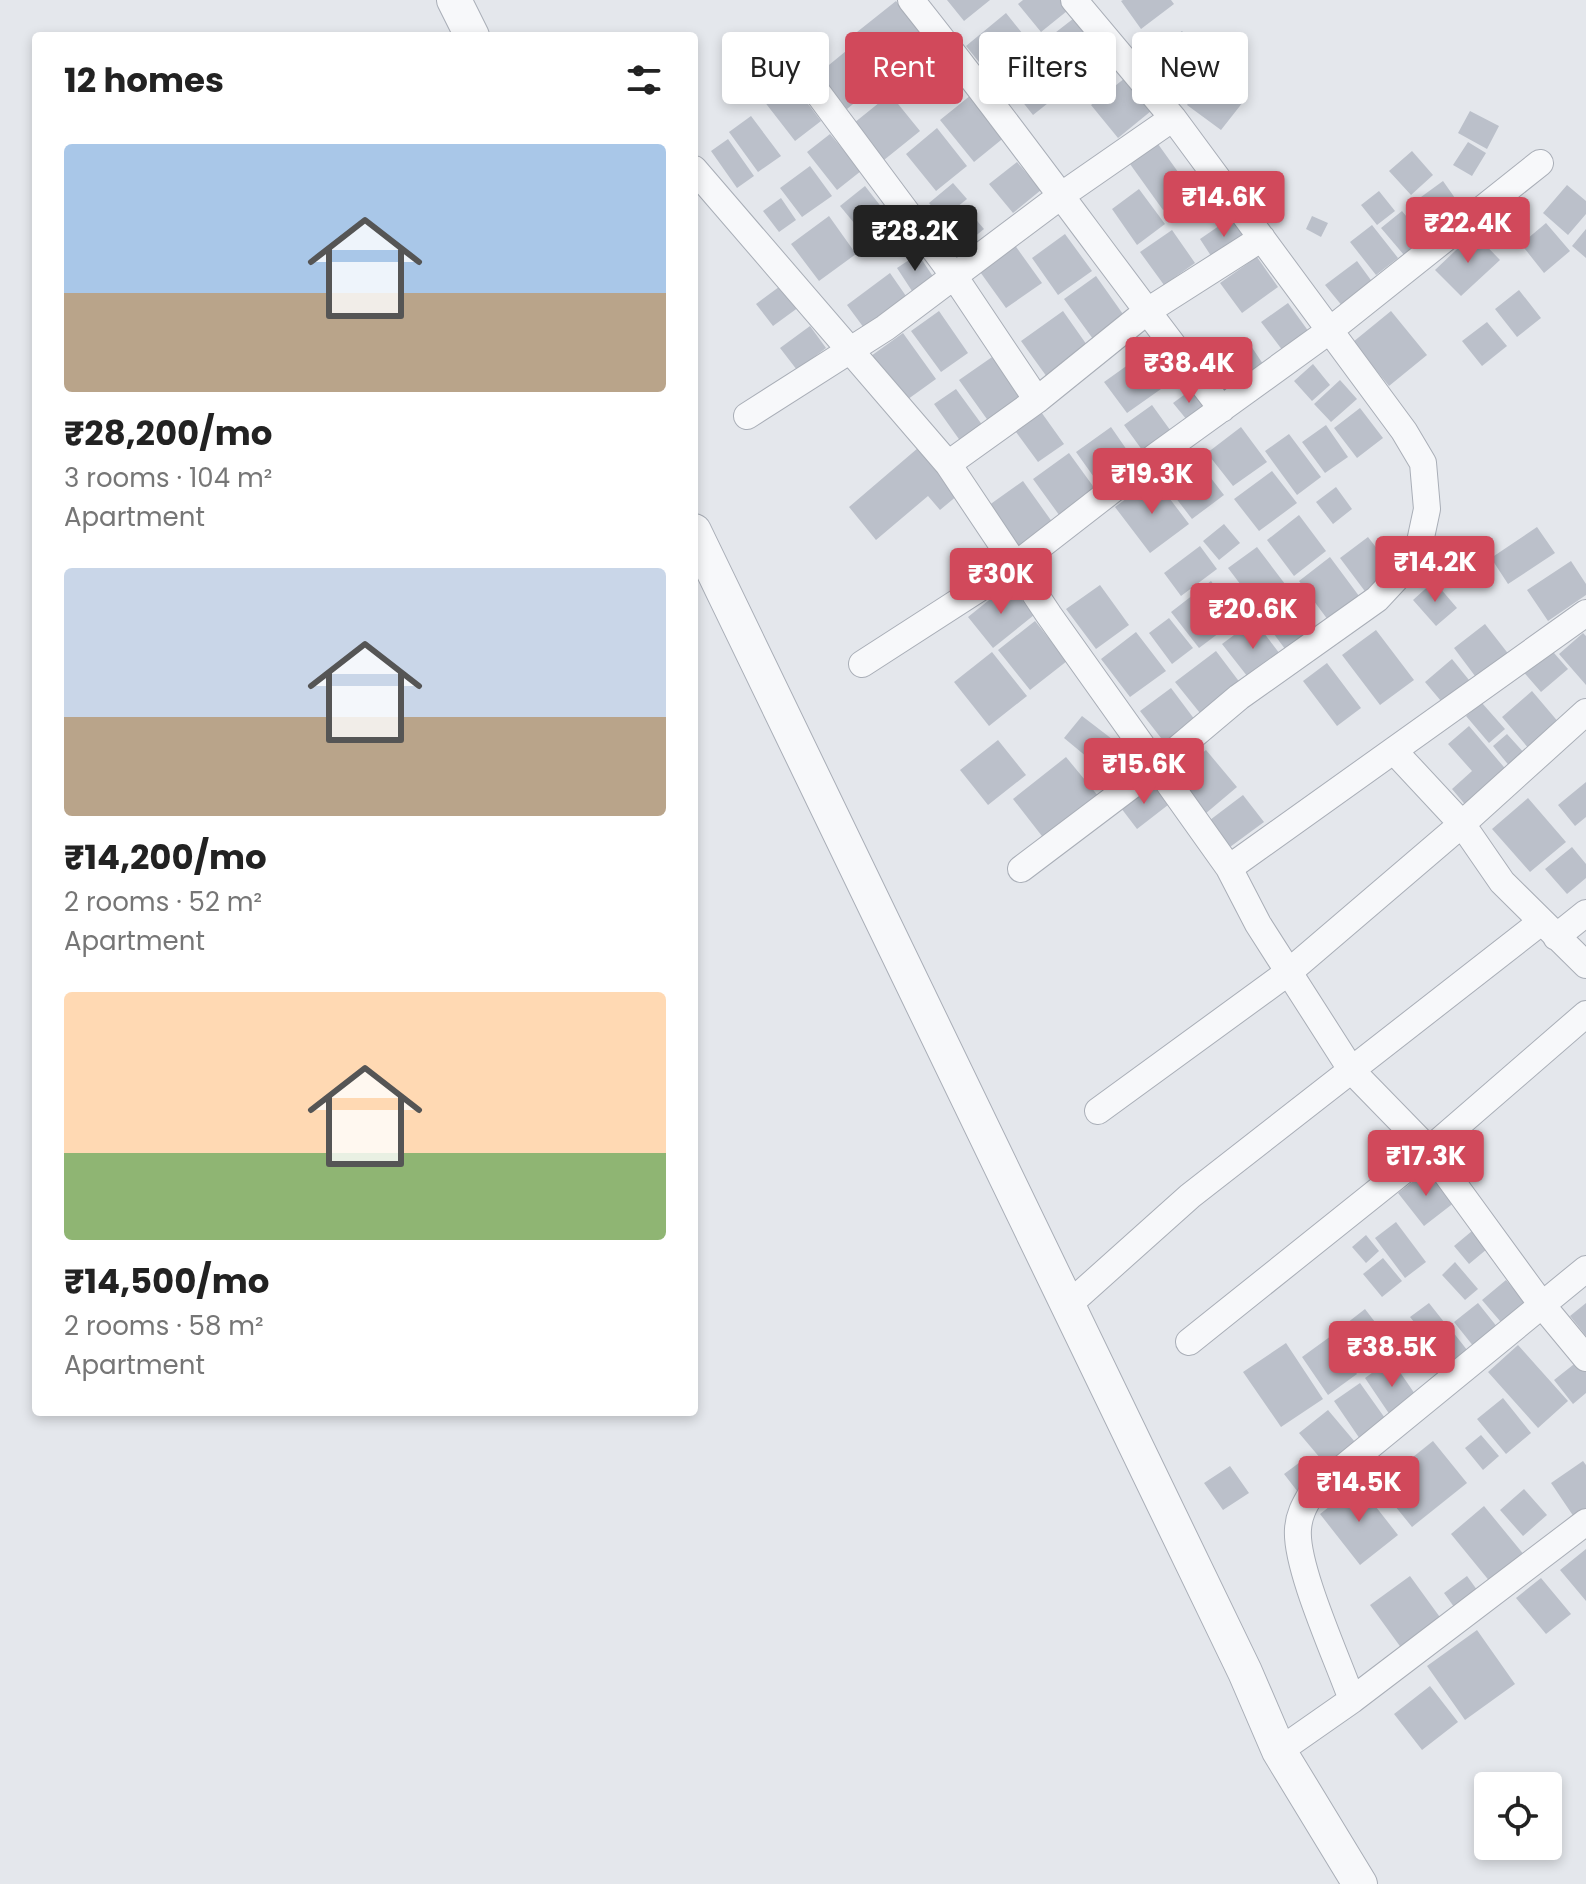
<!DOCTYPE html>
<html lang="en">
<head>
<meta charset="utf-8">
<style>
  :root { --surface:#fff; --page:#f6f6f6; --text:#222; --muted:#767676; --accent:#d1495b }
  body { margin:0; font-family:Poppins,sans-serif; background:var(--page); color:var(--text); height:100vh; display:flex; flex-direction:column; font-size:30px; white-space:nowrap }
  * { box-sizing:border-box; margin:0 }
  p { font-size:26px; color:var(--muted) }
  .icon { flex:none; width:44px; height:44px; fill:none; stroke:currentColor; stroke-width:2; stroke-linecap:round; stroke-linejoin:round }
  .map { position:relative; flex:1; overflow:hidden }
  .sheet { position:absolute; left:32px; top:32px; width:666px; height:1384px; display:flex; flex-direction:column; background:var(--surface); border-radius:8px; box-shadow:0 4px 12px #0003 }
  .sheet>* { flex:none }
  .hud { position:absolute; left:722px; top:32px; width:744px; height:72px; display:flex; gap:16px }
  .controls { position:absolute; left:1474px; top:1772px; display:grid; gap:16px }
  .controls a { display:grid; place-items:center; width:88px; height:88px; border-radius:8px; background:var(--surface); box-shadow:0 4px 12px #0003; font-size:40px }
  .price { position:absolute; translate:-50% -68px; padding:0 18px; border-radius:8px; background:var(--accent); color:#fff; font-size:26px; line-height:52px; filter:drop-shadow(0 2px 4px #0008) }
  .price::after { content:''; position:absolute; left:50%; top:48px; width:24px; height:18px; margin-left:-12px; background:inherit; clip-path:polygon(0 0,100% 0,50% 100%) }
  .price.active { background:#222; color:#fff }
  ul { padding:0; list-style:none }
  li { display:grid; align-content:center; gap:16px; height:424px; padding:0 32px }
  li span { display:grid; place-items:center; height:248px; border-radius:8px; color:#555 }
  li>.icon { margin-inline-start:auto }
  span .icon { width:144px; height:144px; fill:#fffc; stroke-width:1 }
  li b { font-size:34px }
  h2 { display:flex; justify-content:space-between; align-items:center; height:96px; padding:0 32px; font-size:34px }
  .chip { padding:0 28px; border-radius:8px; background:var(--surface); box-shadow:0 4px 12px #0003; font-size:28px; line-height:72px }
  .chip.active { background:var(--accent); color:#fff }
  .map>svg:first-child { display:block }
</style>
</head>
<body>
<div class="map">
<svg width="1586" height="1884" viewBox="0 0 1586 1884">
  <rect width="100%" height="100%" fill="#e4e7ec"/>
  <!-- building -->
  <path fill="#bbc0ca" d="M947 0H990L964 21Z
    M1023 0H1066L1072 7 1041 32 1018 4Z
    M1123 0H1171L1174 4 1141 29 1121 1Z
    M896 1 929 41 886 76 852 36Z
    M1006 13 1031 44 991 77 966 46Z
    M1078 15 1111 56 1077 84 1042 43Z
    M1182 31 1207 62 1171 91 1146 60Z
    M758 38 775 61 750 80 732 56Z
    M846 51 875 86 847 109 818 74Z
    M1038 53 1067 88 1033 115 1005 80Z
    M786 75 821 121 795 141 760 96Z
    M1208 76 1243 102 1221 130 1187 105Z
    M1125 78 1151 111 1118 138 1091 105Z
    M890 94 920 131 884 160 854 123Z
    M971 95 1006 136 974 162 940 120Z
    M1470 111 1499 126 1487 149 1458 133Z
    M751 116 781 156 758 172 729 132Z
    M937 128 967 166 936 191 906 154Z
    M830 134 861 171 837 190 807 152Z
    M728 139 754 176 737 188 711 151Z
    M1468 142 1486 153 1472 176 1453 165Z
    M1158 144 1191 190 1163 210 1130 164Z
    M1412 151 1433 175 1411 195 1389 171Z
    M1017 162 1041 190 1013 213 989 184Z
    M810 166 832 196 802 217 780 188Z
    M1443 181 1462 208 1430 232 1410 205Z
    M953 183 967 199 942 219 929 203Z
    M1567 185 1586 201V214L1568 235 1543 213Z
    M865 186 893 222 869 241 840 206Z
    M1139 189 1165 224 1137 245 1112 209Z
    M1379 191 1395 211 1377 225 1361 205Z
    M781 198 796 220 779 232 763 211Z
    M966 208 984 229 957 251 939 230Z
    M1402 211 1425 239 1404 255 1381 228Z
    M829 216 856 254 819 281 791 244Z
    M1312 216 1328 223 1321 237 1306 229Z
    M1232 217 1248 239 1215 262 1200 239Z
    M1546 223 1570 251 1544 273 1521 244Z
    M1372 225 1398 258 1376 275 1350 242Z
    M1586 229V258L1572 246Z
    M1172 230 1195 263 1164 285 1140 252Z
    M1474 233 1500 260 1461 296 1435 270Z
    M1065 234 1092 271 1058 295 1032 258Z
    M1014 244 1042 283 1006 308 978 269Z
    M918 254 934 278 912 291 897 268Z
    M1257 257 1278 287 1242 313 1220 283Z
    M1357 261 1373 283 1343 307 1325 285Z
    M890 273 906 296 864 328 847 305Z
    M1096 276 1125 317 1093 339 1064 299Z
    M783 284 799 307 773 326 756 304Z
    M1519 290 1541 318 1517 337 1495 309Z
    M1288 303 1309 332 1283 351 1261 322Z
    M939 311 968 353 941 372 911 331Z
    M1063 311 1089 348 1047 377 1021 341Z
    M1391 311 1427 355 1389 386 1353 342Z
    M1487 322 1507 346 1482 366 1462 341Z
    M810 326 826 348 797 370 780 348Z
    M903 333 936 379 904 402 871 356Z
    M1251 346 1265 367 1228 393 1213 373Z
    M995 355 1025 397 989 422 959 380Z
    M1139 357 1161 389 1127 413 1104 382Z
    M1313 364 1330 385 1312 401 1294 381Z
    M1340 380 1357 399 1331 422 1314 404Z
    M956 389 983 426 961 442 934 404Z
    M1192 389 1204 408 1187 420 1173 403Z
    M1152 405 1173 434 1145 454 1124 425Z
    M1360 408 1383 438 1357 458 1334 428Z
    M1039 409 1064 444 1038 462 1013 428Z
    M1326 425 1348 457 1325 473 1302 442Z
    M1111 427 1136 463 1101 487 1076 452Z
    M1241 427 1267 462 1233 486 1207 453Z
    M1289 434 1321 477 1297 495 1265 451Z
    M1187 447 1224 495 1192 519 1155 471Z
    M918 448 958 495 940 510 928 496 876 540 849 507Z
    M1069 453 1098 493 1062 519 1033 479Z
    M1272 471 1297 503 1259 531 1234 499Z
    M1154 478 1189 524 1150 553 1115 507Z
    M1023 481 1055 526 1018 553 985 508Z
    M1336 487 1352 509 1333 524 1316 502Z
    M1299 515 1326 551 1294 576 1267 540Z
    M1224 524 1240 543 1219 560 1203 541Z
    M1537 527 1555 553 1508 584 1491 558Z
    M1368 537 1396 573 1367 594 1340 558Z
    M1200 546 1217 569 1181 596 1164 573Z
    M1257 547 1285 584 1256 605 1228 568Z
    M1330 557 1359 596 1328 620 1299 581Z
    M1571 561 1586 584V595L1548 621 1527 590Z
    M1211 581 1239 618 1199 648 1171 612Z
    M1434 581 1457 608 1436 626 1413 600Z
    M1009 584 1034 615 993 648 968 617Z
    M1100 585 1129 625 1096 649 1066 609Z
    M1288 592 1317 630 1288 653 1259 614Z
    M1169 618 1193 648 1172 664 1149 633Z
    M1254 620 1283 658 1251 681 1222 644Z
    M1035 621 1067 661 1030 690 998 650Z
    M1485 624 1510 656 1478 680 1454 648Z
    M1376 630 1414 680 1380 705 1342 655Z
    M1136 632 1166 671 1130 697 1101 659Z
    M1583 633 1586 636V685L1559 654Z
    M1547 645 1568 669 1541 692 1520 668Z
    M1216 651 1244 688 1204 718 1175 682Z
    M992 652 1027 696 989 726 954 682Z
    M1452 659 1473 685 1446 707 1425 682Z
    M1327 663 1361 708 1337 726 1303 681Z
    M1171 688 1198 724 1168 747 1140 711Z
    M1532 691 1560 724 1530 750 1502 717Z
    M1482 703 1505 729 1489 743 1466 716Z
    M1082 716 1112 739 1093 762 1064 738Z
    M1469 726 1509 773 1468 808 1452 789 1472 771 1448 744Z
    M1507 734 1526 755 1511 768 1493 746Z
    M998 740 1026 775 988 805 960 770Z
    M1206 750 1237 787 1205 814 1174 776Z
    M1066 757 1099 797 1045 840 1013 799Z
    M1586 782V817L1575 826 1558 805Z
    M1152 784 1168 805 1137 829 1121 808Z
    M1243 795 1264 822 1230 847 1210 820Z
    M1528 798 1566 842 1530 872 1492 829Z
    M1572 847 1586 864V878L1567 894 1545 869Z
    M1429 1169 1455 1202 1424 1226 1398 1193Z
    M1396 1222 1426 1262 1405 1278 1375 1238Z
    M1472 1231 1487 1249 1469 1264 1454 1246Z
    M1366 1235 1379 1251 1366 1263 1352 1247Z
    M1383 1258 1402 1281 1382 1297 1363 1274Z
    M1455 1262 1478 1289 1465 1300 1442 1275Z
    M1506 1280 1530 1308 1506 1328 1482 1300Z
    M1429 1303 1444 1322 1426 1337 1410 1317Z
    M1478 1303 1502 1333 1478 1352 1454 1322Z
    M1586 1303V1336L1570 1316Z
    M1365 1309 1391 1343 1364 1363 1338 1330Z
    M1449 1327 1471 1355 1445 1376 1422 1348Z
    M1331 1336 1357 1374 1328 1395 1302 1357Z
    M1286 1343 1323 1399 1281 1427 1243 1372Z
    M1518 1345 1568 1401 1538 1428 1488 1372Z
    M1391 1359 1419 1400 1392 1418 1365 1378Z
    M1578 1361 1586 1370V1393L1573 1404 1554 1380Z
    M1360 1383 1387 1421 1360 1439 1334 1401Z
    M1503 1398 1531 1433 1506 1454 1477 1419Z
    M1328 1410 1355 1442 1326 1465 1299 1433Z
    M1481 1435 1499 1456 1483 1470 1465 1448Z
    M1433 1441 1467 1483 1412 1527 1378 1485Z
    M1307 1457 1323 1479 1301 1496 1284 1474Z
    M1583 1461 1586 1465V1508L1574 1517 1551 1483Z
    M1230 1466 1249 1493 1223 1510 1204 1483Z
    M1358 1484 1398 1535 1360 1565 1320 1514Z
    M1524 1489 1547 1515 1523 1536 1500 1510Z
    M1484 1506 1525 1556 1491 1583 1451 1534Z
    M1586 1549V1601L1560 1570Z
    M1410 1576 1442 1620 1402 1649 1370 1605Z
    M1467 1576 1480 1594 1457 1611 1444 1593Z
    M1541 1578 1571 1614 1546 1634 1516 1598Z
    M1477 1630 1515 1684 1465 1720 1427 1666Z
    M1430 1686 1458 1722 1422 1750 1394 1714Z"/>
  <g fill="none" stroke-linecap="round" stroke-linejoin="round">
    <defs>
      <path id="minor" d="M911 0C1018 134 1117 274 1222 409
        M803 73 954 276 1037 400
        M694 169 948 464 1049 615 1229 868 1258 924 1352 1071 1429 1150 1542 1305 1586 1358
        M747 416 885 328 1062 195 1173 118
        M948 464 1037 400 1146 312 1262 238
        M862 664 1017 564 1156 456 1329 331 1540 163
        M1394 751 1462 824 1502 882 1586 965
        M1229 868 1586 613
        M1021 869 1156 767 1239 697 1377 599 1417 556 1427 509 1423 463 1404 431 1173 118 1074 0
        M1556 937 1586 913
        M1098 1111 1290 971 1462 824 1586 712
        M1067 1306 1190 1196 1541 922
        M1189 1342 1429 1150 1586 1014
        M1352 1700C1338 1660 1295 1567 1298 1529 1299 1515 1304 1506 1311 1494L1586 1269
        M1279 1751 1352 1700 1586 1522"/>
      <path id="tertiary" d="M454 0 472 36
        M694 531 1245 1672 1279 1751 1360 1884"/>
    </defs>
    <!-- minor casing -->
    <use href="#minor" stroke="#a9aeb7" stroke-width="28"/>
    <!-- tertiary casing -->
    <use href="#tertiary" stroke="#a9aeb7" stroke-width="36"/>
    <!-- minor -->
    <use href="#minor" stroke="#f7f8fa" stroke-width="26"/>
    <!-- tertiary -->
    <use href="#tertiary" stroke="#f7f8fa" stroke-width="34"/>
  </g>
</svg>
<div class="controls">
<a><svg class="icon" aria-label="locate" viewBox="0 0 24 24"><circle cx="12" cy="12" r="6"/><path d="M12 2v4M12 18v4M2 12h4M18 12h4"/></svg></a>
</div>
<b class="price" style="left:1224px;top:239px">₹14.6K</b>
<b class="price" style="left:1468px;top:265px">₹22.4K</b>
<b class="price active" style="left:915px;top:273px">₹28.2K</b>
<b class="price" style="left:1189px;top:405px">₹38.4K</b>
<b class="price" style="left:1152px;top:516px">₹19.3K</b>
<b class="price" style="left:1435px;top:604px">₹14.2K</b>
<b class="price" style="left:1001px;top:616px">₹30K</b>
<b class="price" style="left:1253px;top:651px">₹20.6K</b>
<b class="price" style="left:1144px;top:806px">₹15.6K</b>
<b class="price" style="left:1426px;top:1198px">₹17.3K</b>
<b class="price" style="left:1392px;top:1389px">₹38.5K</b>
<b class="price" style="left:1359px;top:1524px">₹14.5K</b>
<div class="hud">
<a class="chip">Buy</a>
<a class="chip active">Rent</a>
<a class="chip">Filters</a>
<a class="chip">New</a>
</div>
<section class="sheet">
<h2>12 homes<svg class="icon" aria-label="filters" viewBox="0 0 24 24"><path d="M4 7h16M4 17h16"/><circle cx="9" cy="7" r="2"/><circle cx="15" cy="17" r="2"/></svg></h2>
<ul>
<li><span style="background:linear-gradient(#a9c7e8 60%,#b9a48a 0)"><svg class="icon" aria-label="home" viewBox="0 0 24 24"><path d="M3 11l9-7 9 7M6 9v11h12V9"/></svg></span><div><b>₹28,200/mo</b><p>3 rooms · 104 m²</p><p>Apartment</p></div></li>
<li><span style="background:linear-gradient(#c9d6e8 60%,#b9a48a 0)"><svg class="icon" aria-label="home" viewBox="0 0 24 24"><path d="M3 11l9-7 9 7M6 9v11h12V9"/></svg></span><div><b>₹14,200/mo</b><p>2 rooms · 52 m²</p><p>Apartment</p></div></li>
<li><span style="background:linear-gradient(#ffd9b3 65%,#8fb573 0)"><svg class="icon" aria-label="home" viewBox="0 0 24 24"><path d="M3 11l9-7 9 7M6 9v11h12V9"/></svg></span><div><b>₹14,500/mo</b><p>2 rooms · 58 m²</p><p>Apartment</p></div></li>
</ul>
</section>
</div>
</body>
</html>
